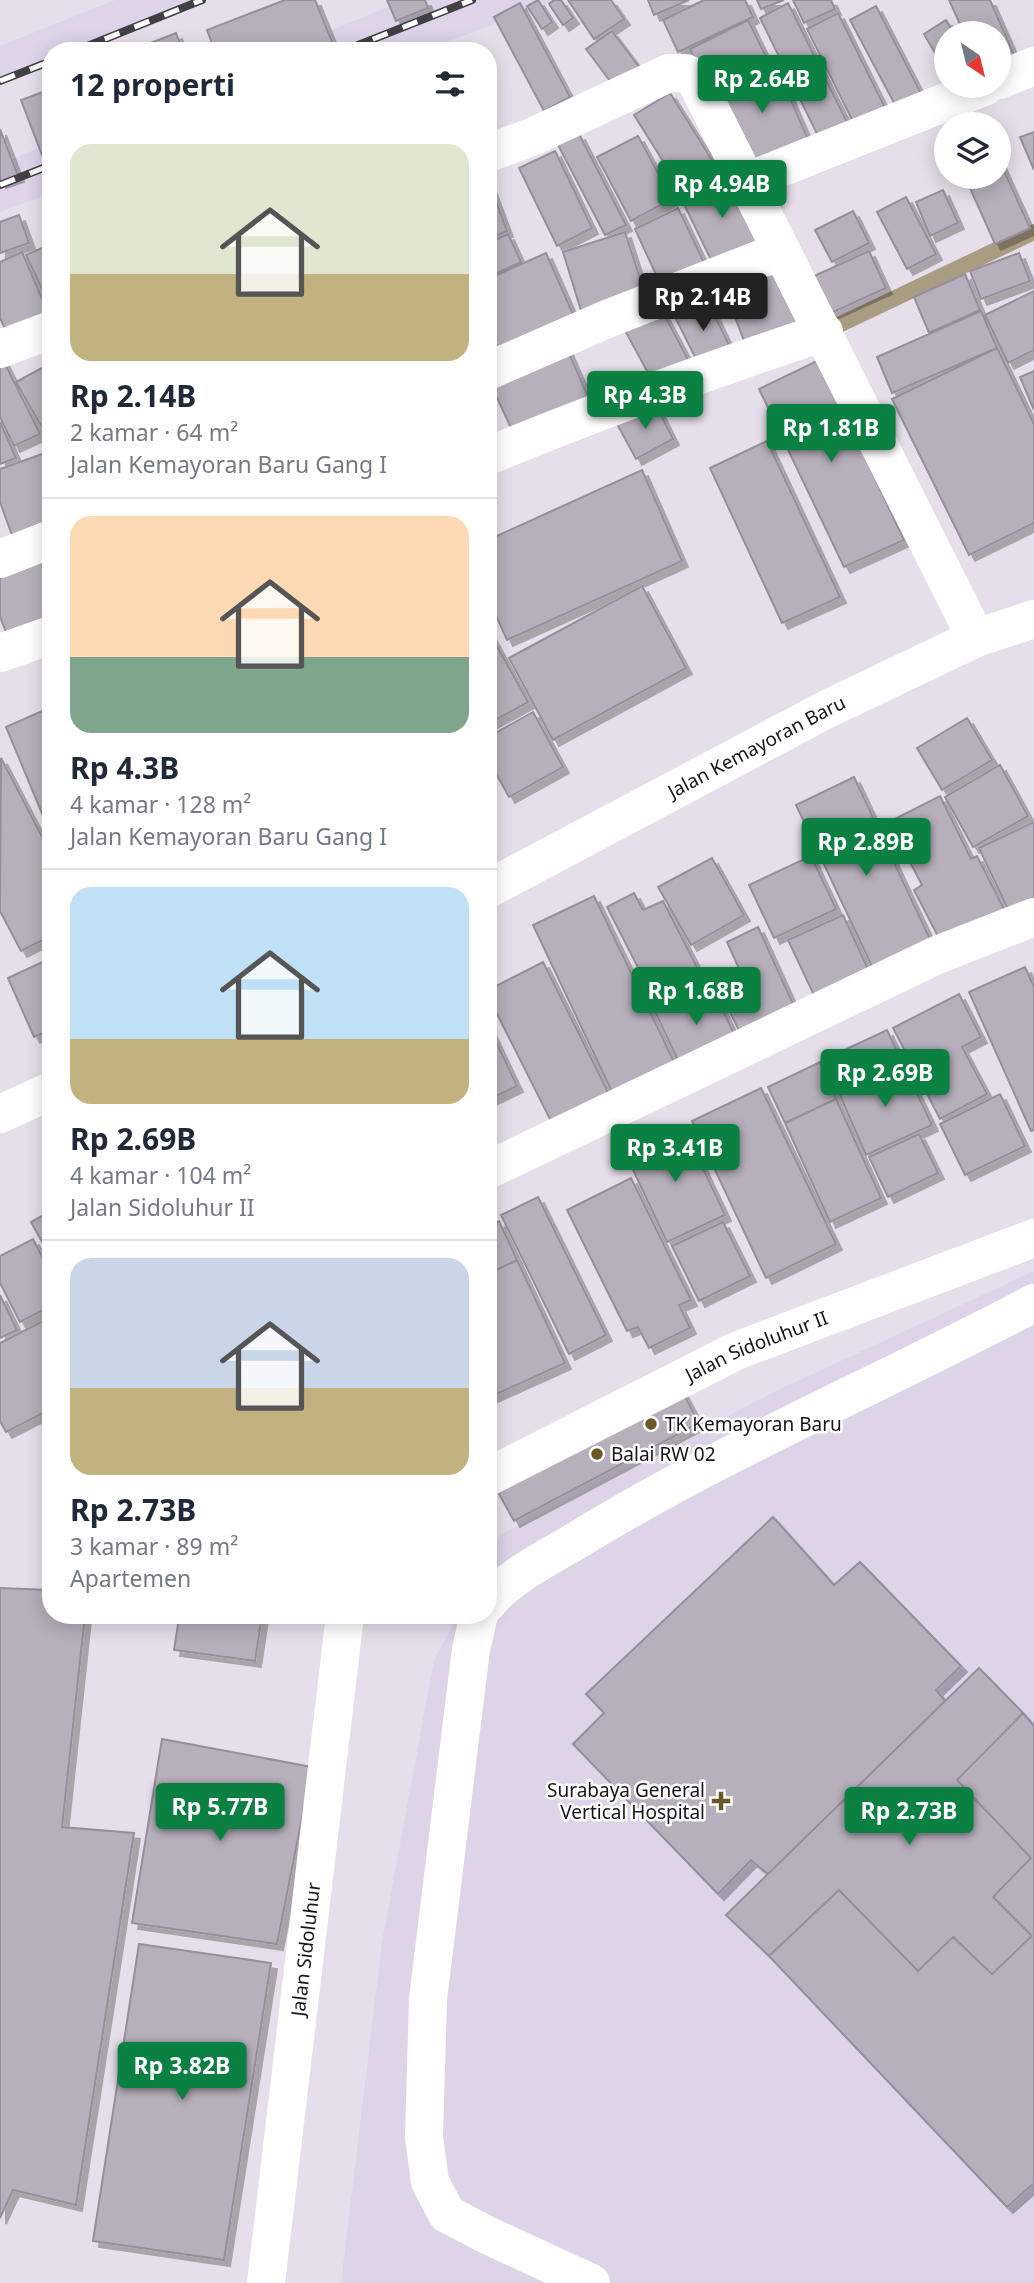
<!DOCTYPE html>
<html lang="id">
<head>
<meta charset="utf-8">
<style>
  :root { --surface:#fff; --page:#f6f6f7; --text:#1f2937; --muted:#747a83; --line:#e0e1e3; --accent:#0b8043 }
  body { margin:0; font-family:"Noto Sans",sans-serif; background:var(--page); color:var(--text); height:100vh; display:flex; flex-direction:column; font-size:26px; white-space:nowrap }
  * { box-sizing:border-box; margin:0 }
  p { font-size:23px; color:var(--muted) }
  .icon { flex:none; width:38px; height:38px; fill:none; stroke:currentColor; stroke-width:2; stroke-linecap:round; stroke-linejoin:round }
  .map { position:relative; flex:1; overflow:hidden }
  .details { position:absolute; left:42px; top:42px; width:455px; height:1582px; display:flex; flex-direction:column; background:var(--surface); border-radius:28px; box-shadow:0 4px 18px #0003 }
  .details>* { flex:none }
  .needle { width:46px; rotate:145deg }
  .controls { position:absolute; left:934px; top:21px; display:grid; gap:14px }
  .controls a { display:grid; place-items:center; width:77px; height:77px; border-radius:50%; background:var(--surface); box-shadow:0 4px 18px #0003; font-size:35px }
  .price { position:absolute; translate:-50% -60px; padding:0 16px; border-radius:7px; background:var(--accent); color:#fff; font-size:23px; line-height:46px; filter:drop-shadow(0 2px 4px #0008) }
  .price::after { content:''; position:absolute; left:50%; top:42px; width:21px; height:16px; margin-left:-10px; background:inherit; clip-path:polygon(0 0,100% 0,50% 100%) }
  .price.current { background:#222; color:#fff }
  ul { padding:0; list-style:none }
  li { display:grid; align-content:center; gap:14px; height:371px; padding:0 28px }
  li+li { border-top:2px solid var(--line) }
  li span { display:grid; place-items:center; height:217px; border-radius:21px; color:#555 }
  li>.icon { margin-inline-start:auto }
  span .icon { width:126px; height:126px; fill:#fffc; stroke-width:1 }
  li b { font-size:30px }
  h2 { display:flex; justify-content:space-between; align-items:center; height:84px; padding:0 28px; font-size:30px }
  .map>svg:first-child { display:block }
</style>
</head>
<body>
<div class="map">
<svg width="1034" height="2283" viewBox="0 0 1034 2283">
  <defs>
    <filter id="shadow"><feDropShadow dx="6" dy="6" stdDeviation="0" flood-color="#0004"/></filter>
  </defs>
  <rect width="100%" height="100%" fill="#e6dfeb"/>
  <!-- built -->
  <path fill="#ded3e7" d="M115 0H205L79 51H51V62L0 82V46Z
    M405 0H556L423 51H280Z
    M51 143V193L0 212V164Z
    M1034 1271V2283H341L382 1942 434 1660 458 1615H488V1558L500 1535 776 1391Z"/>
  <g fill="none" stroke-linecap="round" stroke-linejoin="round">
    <!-- stream -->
    <path stroke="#a89d82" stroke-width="16" d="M824 332 1034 232"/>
  </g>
  <!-- building -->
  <path fill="#b7b0bc" stroke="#968f9b" stroke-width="2" filter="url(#shadow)" d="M285 0H315L335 49 215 51 207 30Z
    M387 0H425L428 8 396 21Z
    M538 0 552 22 542 29 527 6Z
    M554 0H561L573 18 563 25 549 4Z
    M568 0H611L624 19 594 39Z
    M648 0H689L654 15Z
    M704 0H745L753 17 678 52 663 20Z
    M757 0H784L761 9Z
    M793 0H831L835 9 804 23Z
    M949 0H990L1018 64 999 73V33H964Z
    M520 3 570 97 544 111 494 17Z
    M788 3 850 128 821 142 760 18Z
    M876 6 927 105 902 118 850 20Z
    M838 13 887 112 856 128 807 29Z
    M748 20 765 55 707 84 690 49Z
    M946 20 954 33H947V62L942 65 924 34Z
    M612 31 639 67 613 85 586 49Z
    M176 33 183 51H130Z
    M772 56 812 149 751 174 712 82Z
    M51 89V161L45 163 21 100Z
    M670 93 717 168 682 191 634 115Z
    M0 129 18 176 0 182Z
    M1034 132V170L1020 137Z
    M579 134 626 225 605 235 558 145Z
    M638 136 672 199 631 221 597 157Z
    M555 151 592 228 557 246 519 168Z
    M999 160 1030 228 995 244 965 177H999Z
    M729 173 763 245 715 268 680 196Z
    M488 180 507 231 488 239Z
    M943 190 958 223 930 236 916 202Z
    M906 197 936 254 907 269 877 212Z
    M678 208 707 269 663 290 635 229Z
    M853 211 869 243 832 262 815 230Z
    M19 215 29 243 0 253V222Z
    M625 232 646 297 583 317 563 252Z
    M508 234 521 262 488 277V243Z
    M51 244V308L26 255Z
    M869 251 886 288 831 313 814 276Z
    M22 252 49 315 7 333 0 318V262Z
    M546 253 580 330 488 370V279Z
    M1019 253 1030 281 981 299 970 271Z
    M781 257 809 332 749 354 721 280Z
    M965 274 980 310 929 333 914 297Z
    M1034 291V350L1008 363 985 315Z
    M707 300 731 349 699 365 675 317Z
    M658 303 692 367 655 386 621 323Z
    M981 311 997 348 892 393 877 357Z
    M564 342 592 406 516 439 488 378Z
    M997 348 1034 424V523L969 555 892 399Z
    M0 354 40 434 14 446 0 417Z
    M819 360 904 540 844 567 759 389Z
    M51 363V434L47 436 16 382Z
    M1034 371V410L1020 377Z
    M655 403 673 439 636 459 617 424Z
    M0 422 16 458 0 464Z
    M767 441 840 597 782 623 710 468Z
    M51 451V523L13 538 0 502V469Z
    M642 470 682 561 507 640 488 598V540Z
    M51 548V619L8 637 0 617V569Z
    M642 586 686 668 553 740 509 658Z
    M488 630 528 702 488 724Z
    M51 707V835L6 727Z
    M533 712 563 767 509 797 488 759V737Z
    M967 718 992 760 942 790 917 748Z
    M1 758 51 854V936L21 951 0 911Z
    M1000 765 1028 816 973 847 945 797Z
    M854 777 936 952 878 979 796 805Z
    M940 796 971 859 977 856 1007 915 944 948 914 890 922 885 889 822Z
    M1034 822V915L1015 924 979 848Z
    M811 856 836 909 774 938 749 885Z
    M712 858 744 915 691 945 658 887Z
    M634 893 643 910 663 901 700 973 653 997 607 907Z
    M594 896 676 1066 614 1096 533 925Z
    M843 915 874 982 820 1008 788 940Z
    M758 927 798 1015 743 1039 729 1010 753 1000 727 942Z
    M51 958V1030L34 1037 8 978Z
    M543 962 612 1100 555 1129 488 996V990Z
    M1025 967 1034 987V1130L1031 1131 969 992Z
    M707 978 741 1048 685 1075 652 1005Z
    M959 994 981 1037 962 1047 987 1094 940 1119 893 1028Z
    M488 1025 517 1086 488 1100Z
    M887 1030 903 1064 839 1093 823 1060Z
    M820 1062 836 1099 785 1123 768 1087Z
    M903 1064 932 1125 866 1155 839 1093Z
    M761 1088 836 1244 766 1278 692 1121Z
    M1000 1094 1025 1146 965 1175 940 1124Z
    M836 1099 881 1198 830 1222 785 1123Z
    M683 1126 725 1215 667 1242 625 1153Z
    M919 1134 938 1173 888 1197 869 1157Z
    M631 1178 691 1300 679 1305 690 1328 649 1348 638 1327 627 1331 567 1210Z
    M538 1197 606 1335 569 1354 501 1215Z
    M51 1211V1258L31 1222Z
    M499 1221 517 1260 488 1274V1226Z
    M723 1222 750 1276 699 1301 672 1246Z
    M33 1239 51 1274V1306L20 1322 0 1283V1256Z
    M517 1260 565 1363 492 1396 488 1388V1274Z
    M0 1295 17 1330 0 1338Z
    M51 1317V1409L6 1432 0 1421V1343Z
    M680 1387 699 1423 514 1521 494 1485Z
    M773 1517 834 1585 860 1562 961 1666 936 1690 945 1701 768 1874 751 1860 718 1894 573 1744 604 1713 586 1694Z
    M0 1588 51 1590V1615H85L62 1827 134 1833 76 2205 13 2190 0 2218Z
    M178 1615H262L255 1661 174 1650 179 1618Z
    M979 1668 1023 1713 957 1780 1031 1858 993 1897 1032 1936 992 1974 953 1937 918 1971 839 1890 769 1956 726 1915Z
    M1023 1713 1034 1726V2183L1007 2207 769 1956 839 1890 918 1971 953 1937 992 1974 1032 1936 993 1897 1031 1858 957 1780Z
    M162 1739 312 1767 277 1944 132 1923Z
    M139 1944 271 1963 224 2260 93 2241Z"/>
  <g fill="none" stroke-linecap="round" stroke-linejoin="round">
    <!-- minor -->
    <g stroke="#fff" stroke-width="38">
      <path d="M999 80 1034 66"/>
      <path d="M488 153 532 137 669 73H686L695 79 976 638"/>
      <path d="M748 181 986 86"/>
      <path d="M0 349 51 330"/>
      <path d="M488 371 607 319 781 251"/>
      <path d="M488 456C599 410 711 370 824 332"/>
      <path d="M0 559 51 539"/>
      <path d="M0 653 51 635"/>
      <path id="s1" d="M488 889 825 710 976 638 1034 619"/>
      <path d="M0 1114 51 1091"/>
      <path d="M488 1170 937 955 1034 917"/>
      <path id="s2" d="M488 1477 736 1351 1034 1238"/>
      <path d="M488 1603C506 1578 553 1555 579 1539 725 1450 883 1383 1034 1303"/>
      <path d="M479 1615 471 1649 428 1999 424 2137 430 2182 447 2214 487 2235 591 2283"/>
      <path id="s3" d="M266 2283 345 1615"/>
    </g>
    <defs>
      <path id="rail" d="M75 51 202 0
        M343 51 472 0
        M0 81 51 61
        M0 185 51 165"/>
    </defs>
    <!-- rail casing -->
    <use href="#rail" stroke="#413e44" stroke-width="8"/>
    <!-- rail -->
    <use href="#rail" stroke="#fff" stroke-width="5" stroke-dasharray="16" stroke-linecap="butt"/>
  </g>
  <!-- markers -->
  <g fill="#6a5826" stroke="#fff" stroke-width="2.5">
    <circle cx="651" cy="1424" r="7"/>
    <circle cx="597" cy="1454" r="7"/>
    <path d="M717.5 1790.5h7v7h7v7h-7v7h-7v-7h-7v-7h7z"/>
  </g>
  <g text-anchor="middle" stroke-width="5" stroke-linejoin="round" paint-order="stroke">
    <!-- street labels -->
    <g font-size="19" fill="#161418" stroke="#fff">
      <text dy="7" stroke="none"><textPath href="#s1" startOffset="304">Jalan Kemayoran Baru</textPath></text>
      <text dy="7" stroke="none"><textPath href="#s2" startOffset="299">Jalan Sidoluhur II</textPath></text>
      <text dy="7" stroke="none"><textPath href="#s3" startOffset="336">Jalan Sidoluhur</textPath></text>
    </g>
    <!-- poi labels -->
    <g font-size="19" fill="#161418" stroke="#fff" text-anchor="start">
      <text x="665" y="1431">TK Kemayoran Baru</text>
      <text x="611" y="1461">Balai RW 02</text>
      <text x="705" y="1797" text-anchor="end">Surabaya General<tspan x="705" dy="22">Vertical Hospital</tspan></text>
    </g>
  </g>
</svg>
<div class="controls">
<a><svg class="needle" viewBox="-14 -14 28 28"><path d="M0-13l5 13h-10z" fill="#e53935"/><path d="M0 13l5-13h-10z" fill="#747a83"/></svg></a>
<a><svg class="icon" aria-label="layers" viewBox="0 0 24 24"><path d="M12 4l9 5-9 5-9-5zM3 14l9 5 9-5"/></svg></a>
</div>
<b class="price" style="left:762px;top:115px">Rp 2.64B</b>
<b class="price" style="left:722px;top:220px">Rp 4.94B</b>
<b class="price current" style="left:703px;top:333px">Rp 2.14B</b>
<b class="price" style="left:645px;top:431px">Rp 4.3B</b>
<b class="price" style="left:831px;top:464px">Rp 1.81B</b>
<b class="price" style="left:866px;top:878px">Rp 2.89B</b>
<b class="price" style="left:696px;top:1027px">Rp 1.68B</b>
<b class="price" style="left:885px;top:1109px">Rp 2.69B</b>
<b class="price" style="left:675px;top:1184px">Rp 3.41B</b>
<b class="price" style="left:220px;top:1843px">Rp 5.77B</b>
<b class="price" style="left:909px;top:1847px">Rp 2.73B</b>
<b class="price" style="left:182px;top:2102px">Rp 3.82B</b>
<section class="details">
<h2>12 properti<svg class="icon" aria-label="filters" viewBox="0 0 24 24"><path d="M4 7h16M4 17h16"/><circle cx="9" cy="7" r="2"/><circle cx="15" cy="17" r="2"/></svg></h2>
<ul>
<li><span style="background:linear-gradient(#dfe7d0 60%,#c2b280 0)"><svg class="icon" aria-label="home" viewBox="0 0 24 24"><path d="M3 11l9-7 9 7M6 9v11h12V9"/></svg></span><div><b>Rp 2.14B</b><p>2 kamar · 64 m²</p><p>Jalan Kemayoran Baru Gang I</p></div></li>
<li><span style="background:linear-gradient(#ffd9b3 65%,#7fa58c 0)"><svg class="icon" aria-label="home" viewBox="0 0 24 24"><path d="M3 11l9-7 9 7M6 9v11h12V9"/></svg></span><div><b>Rp 4.3B</b><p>4 kamar · 128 m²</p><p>Jalan Kemayoran Baru Gang I</p></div></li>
<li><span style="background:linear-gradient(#bfe0f5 70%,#c2b280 0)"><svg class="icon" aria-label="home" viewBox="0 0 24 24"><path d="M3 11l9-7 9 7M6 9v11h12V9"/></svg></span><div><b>Rp 2.69B</b><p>4 kamar · 104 m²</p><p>Jalan Sidoluhur II</p></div></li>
<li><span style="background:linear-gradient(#c9d6e8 60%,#c2b280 0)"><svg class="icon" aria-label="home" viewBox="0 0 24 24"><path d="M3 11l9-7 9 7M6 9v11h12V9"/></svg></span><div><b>Rp 2.73B</b><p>3 kamar · 89 m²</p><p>Apartemen</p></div></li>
</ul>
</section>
</div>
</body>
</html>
